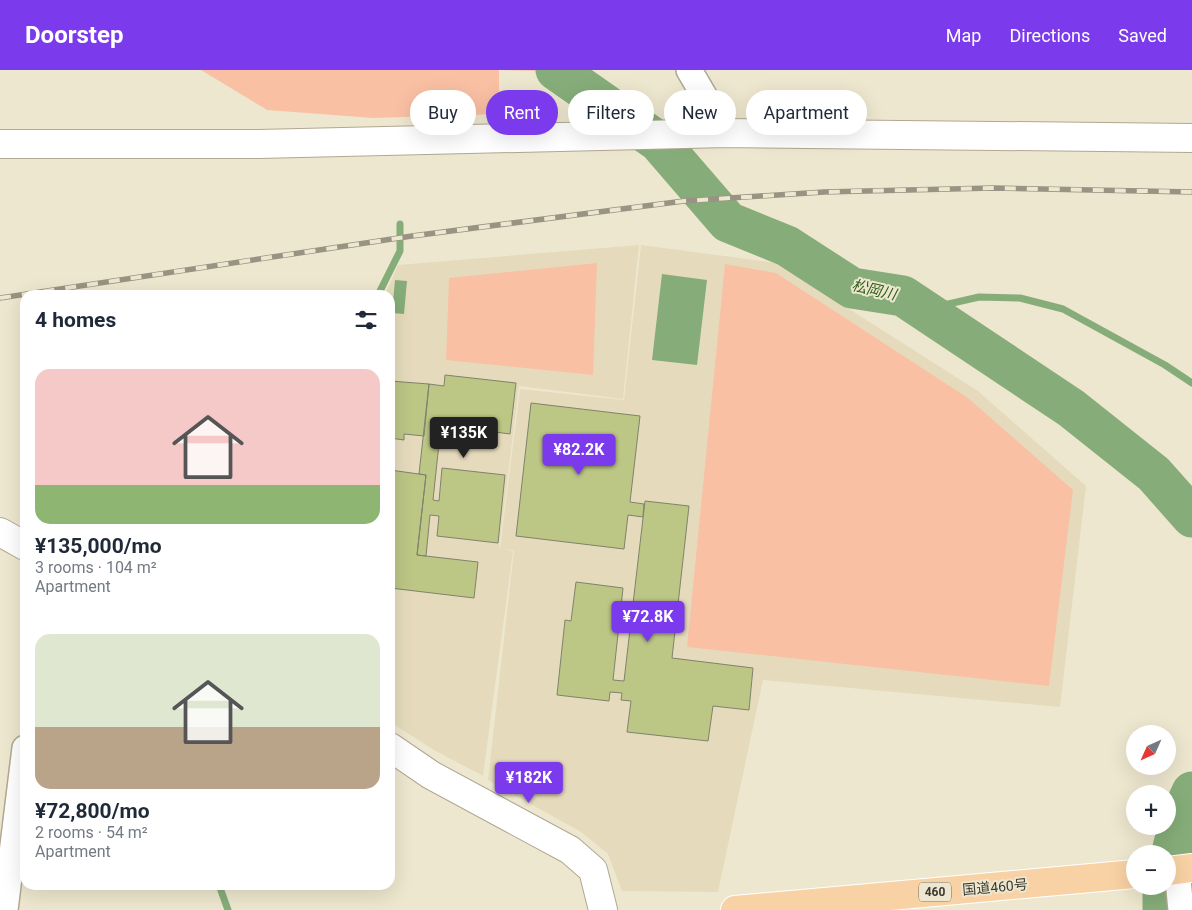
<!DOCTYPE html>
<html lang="en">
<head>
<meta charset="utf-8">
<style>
  :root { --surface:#fff; --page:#f6f6f7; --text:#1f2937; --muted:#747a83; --accent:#7c3aed }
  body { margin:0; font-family:Roboto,"Noto Sans JP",sans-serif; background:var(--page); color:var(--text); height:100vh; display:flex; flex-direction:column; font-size:19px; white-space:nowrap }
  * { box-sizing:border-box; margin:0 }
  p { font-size:16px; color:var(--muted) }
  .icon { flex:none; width:28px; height:28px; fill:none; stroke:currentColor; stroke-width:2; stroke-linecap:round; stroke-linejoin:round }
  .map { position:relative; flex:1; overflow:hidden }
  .drawer { position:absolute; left:20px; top:220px; width:375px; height:600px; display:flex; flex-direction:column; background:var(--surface); border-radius:15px; box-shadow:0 5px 20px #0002 }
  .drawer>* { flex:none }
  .top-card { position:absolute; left:410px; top:20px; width:475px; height:45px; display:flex; gap:10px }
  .needle { width:32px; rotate:225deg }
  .fabs { position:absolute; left:1126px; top:655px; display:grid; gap:10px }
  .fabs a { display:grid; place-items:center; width:50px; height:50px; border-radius:50%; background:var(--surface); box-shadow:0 5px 20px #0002; font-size:25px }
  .price { position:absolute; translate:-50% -42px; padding:0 11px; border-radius:5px; background:var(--accent); color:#fff; font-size:16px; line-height:32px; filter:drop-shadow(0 1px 2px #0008) }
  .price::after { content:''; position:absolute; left:50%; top:30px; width:15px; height:11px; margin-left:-8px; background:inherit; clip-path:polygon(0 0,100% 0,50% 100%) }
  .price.active { background:#222; color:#fff }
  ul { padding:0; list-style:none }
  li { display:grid; align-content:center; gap:10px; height:265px; padding:0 15px }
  li span { display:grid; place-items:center; height:155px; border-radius:15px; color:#555 }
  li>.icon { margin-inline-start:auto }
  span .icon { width:90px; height:90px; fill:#fffc; stroke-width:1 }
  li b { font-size:21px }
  h2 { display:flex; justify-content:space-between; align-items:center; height:60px; padding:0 15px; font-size:21px }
  .tag { padding:0 18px; border-radius:22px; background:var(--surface); box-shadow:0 5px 20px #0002; font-size:18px; line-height:45px }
  .tag.active { background:var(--accent); color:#fff }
  header { display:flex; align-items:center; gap:30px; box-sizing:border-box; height:70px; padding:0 25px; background:var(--accent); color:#fff }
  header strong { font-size:24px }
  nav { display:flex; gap:28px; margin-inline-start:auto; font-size:18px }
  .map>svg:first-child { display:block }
</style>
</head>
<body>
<header>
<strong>Doorstep</strong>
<nav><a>Map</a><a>Directions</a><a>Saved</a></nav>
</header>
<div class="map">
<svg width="1192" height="840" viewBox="0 0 1192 840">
  <rect width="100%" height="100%" fill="#eee7cf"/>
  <!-- built -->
  <path fill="#e5dbbc" d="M639 175 623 329 519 316 499 478 513 481 483 706 434 680 390 652V225H385L398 195Z
    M641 175 777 193 978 321 1086 416 1060 637 763 610 718 822 622 821 608 784 581 762 488 710 514 480 500 478 520 319 624 330Z"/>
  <!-- green -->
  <path fill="#f9c0a4" d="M201 0H537L538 1 499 0V44L373 48 267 40Z
    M597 193 593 305 446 290 449 208Z
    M725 194 776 203 968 328 1073 420 1049 616 687 577Z"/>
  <!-- water -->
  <path fill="#86ad79" d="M662 204 707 210 697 295 652 290Z
    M395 210 407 211 404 244 392 243Z"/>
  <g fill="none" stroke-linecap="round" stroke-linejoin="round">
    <!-- stream -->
    <path stroke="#86ad79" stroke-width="7" d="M378 225 400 181V154
      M922 240 979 227 1020 228 1063 239 1165 295 1192 313
      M219 815 228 840"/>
    <!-- river -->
    <path stroke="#86ad79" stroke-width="41" d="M556 0 659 72 728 152 787 176 852 218 903 226 1071 338 1154 404 1192 447
      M1168 798 1181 746 1192 722
      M1163 816V840"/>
  </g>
  <!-- building -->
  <path fill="#bcc685" stroke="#7f836d" d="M445 305 516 313 510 364 487 361V365L460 362 461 357 441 355 433 430 439 431 442 398 505 405 498 473 437 466 439 446 430 445 426 486 417 485 426 405 419 404 429 314 444 316Z
    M390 311 429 314 424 366 404 364V370L390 368Z
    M531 333 640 346 630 432 644 434 643 447 628 445 624 479 516 466Z
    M390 400 426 405 417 485 478 492 474 528 390 518Z
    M645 431 689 436 672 588 753 598 749 640 713 636 708 671 627 662 631 631 621 630 622 623 610 622 609 631 557 625 565 550 571 551 576 512 623 518 613 610 624 611Z"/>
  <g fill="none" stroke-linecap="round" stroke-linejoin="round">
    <defs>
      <path id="minor" d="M689 0 726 63
        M1177 800 1181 840
        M5 840 25 678"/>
      <path id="tertiary" d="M0 74H259L726 63 1192 68
        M0 462 25 476
        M390 677 431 705 570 780 593 800 603 840"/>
      <path id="trunk" d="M1168 801 1192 798
        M735 840 1135 804"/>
    </defs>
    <!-- minor casing -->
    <use href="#minor" stroke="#b0a892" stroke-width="28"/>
    <!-- tertiary casing -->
    <use href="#tertiary" stroke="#b0a892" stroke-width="30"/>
    <!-- trunk casing -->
    <use href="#trunk" stroke="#fff" stroke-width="30"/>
    <!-- minor -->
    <use href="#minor" stroke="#fff" stroke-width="25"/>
    <!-- tertiary -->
    <use href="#tertiary" stroke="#fff" stroke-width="28"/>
    <!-- trunk -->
    <use href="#trunk" stroke="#f8d2a4" stroke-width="28"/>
    <defs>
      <path id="rail" d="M0 228 412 166 684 131 824 122 993 118 1192 122"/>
    </defs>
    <!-- rail casing -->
    <use href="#rail" stroke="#989383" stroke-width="5.5"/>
    <!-- rail -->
    <use href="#rail" stroke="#eee7cf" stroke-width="4" stroke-dasharray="11" stroke-linecap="butt"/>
  </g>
  <g text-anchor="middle" stroke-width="4" stroke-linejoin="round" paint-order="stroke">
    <!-- shield labels -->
    <rect fill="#eee7cf" stroke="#726e60" stroke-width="1" x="919" y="812.5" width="32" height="19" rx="4"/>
    <g font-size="12" font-weight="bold" fill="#3d3a31">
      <text x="935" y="826">460</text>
    </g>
    <!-- street labels -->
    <g font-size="14" fill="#3d3a31" stroke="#eee7cf">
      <text transform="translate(995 817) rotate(-5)" y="5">国道460号</text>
    </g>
    <!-- water labels -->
    <g font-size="15" font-style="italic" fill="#2d5f18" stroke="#eee7cf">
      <text transform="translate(874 220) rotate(13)" y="5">松岡川</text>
    </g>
  </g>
</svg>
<div class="fabs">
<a><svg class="needle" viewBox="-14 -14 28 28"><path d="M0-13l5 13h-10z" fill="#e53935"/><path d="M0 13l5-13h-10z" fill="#747a83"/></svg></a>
<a>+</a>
<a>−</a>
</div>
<b class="price active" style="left:464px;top:389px">¥135K</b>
<b class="price" style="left:579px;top:406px">¥82.2K</b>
<b class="price" style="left:648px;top:573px">¥72.8K</b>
<b class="price" style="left:529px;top:734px">¥182K</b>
<div class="top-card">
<a class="tag">Buy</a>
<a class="tag active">Rent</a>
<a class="tag">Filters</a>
<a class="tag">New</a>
<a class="tag">Apartment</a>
</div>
<section class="drawer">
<h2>4 homes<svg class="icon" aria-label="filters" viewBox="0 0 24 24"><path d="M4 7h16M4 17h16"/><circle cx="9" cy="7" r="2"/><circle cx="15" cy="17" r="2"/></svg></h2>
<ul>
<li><span style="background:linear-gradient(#f6c9c9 75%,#8fb573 0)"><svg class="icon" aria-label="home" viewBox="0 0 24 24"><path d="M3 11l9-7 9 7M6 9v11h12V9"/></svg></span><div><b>¥135,000/mo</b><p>3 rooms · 104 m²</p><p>Apartment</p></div></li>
<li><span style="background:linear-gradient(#dfe7d0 60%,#b9a48a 0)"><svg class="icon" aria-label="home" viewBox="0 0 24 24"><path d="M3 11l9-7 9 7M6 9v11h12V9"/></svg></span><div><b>¥72,800/mo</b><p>2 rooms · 54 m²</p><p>Apartment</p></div></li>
</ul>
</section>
</div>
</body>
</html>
